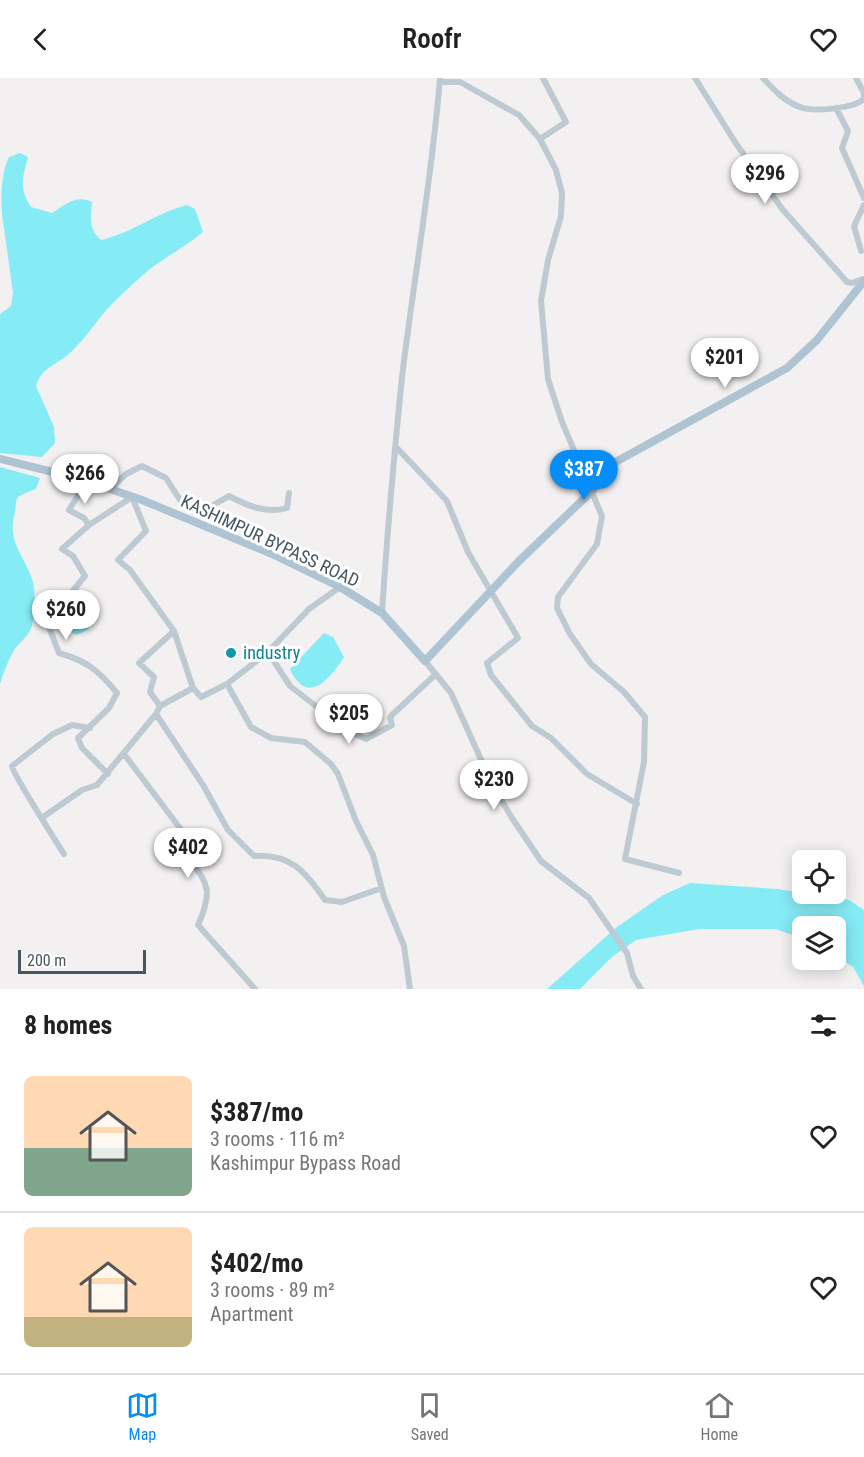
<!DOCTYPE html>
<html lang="en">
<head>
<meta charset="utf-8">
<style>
  :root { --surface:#fff; --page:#f2f2f2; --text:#222; --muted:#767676; --line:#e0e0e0; --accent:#078df6 }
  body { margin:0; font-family:"Roboto Condensed",sans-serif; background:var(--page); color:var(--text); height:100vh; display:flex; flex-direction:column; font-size:22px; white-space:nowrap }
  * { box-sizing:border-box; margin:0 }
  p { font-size:20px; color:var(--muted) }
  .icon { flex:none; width:33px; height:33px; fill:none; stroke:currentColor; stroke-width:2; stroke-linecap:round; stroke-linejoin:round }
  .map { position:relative; height:911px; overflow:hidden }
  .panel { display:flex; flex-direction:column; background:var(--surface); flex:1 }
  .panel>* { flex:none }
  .tools { position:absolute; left:792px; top:772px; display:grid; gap:12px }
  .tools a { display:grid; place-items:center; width:54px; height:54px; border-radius:9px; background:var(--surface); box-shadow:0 3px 15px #0003; font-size:30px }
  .scale { position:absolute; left:18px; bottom:15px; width:128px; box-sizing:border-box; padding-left:6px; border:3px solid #465760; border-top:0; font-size:16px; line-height:21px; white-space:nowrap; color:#465760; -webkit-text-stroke:4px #fff; paint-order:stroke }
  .price { position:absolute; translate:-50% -51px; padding:0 14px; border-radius:21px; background:#fff; color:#222; font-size:20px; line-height:39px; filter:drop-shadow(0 2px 3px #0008) }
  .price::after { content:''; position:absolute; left:50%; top:36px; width:18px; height:14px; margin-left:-9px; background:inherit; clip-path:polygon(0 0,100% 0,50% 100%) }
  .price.current { background:var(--accent); color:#fff }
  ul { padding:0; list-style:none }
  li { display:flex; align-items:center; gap:18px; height:150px; padding:0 24px }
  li+li { border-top:2px solid var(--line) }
  li span { display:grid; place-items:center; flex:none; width:168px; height:120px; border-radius:9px; color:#555 }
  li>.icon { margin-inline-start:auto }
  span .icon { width:72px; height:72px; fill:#fffc; stroke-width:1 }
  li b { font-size:26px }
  h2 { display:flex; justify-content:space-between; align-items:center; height:72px; padding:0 24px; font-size:26px }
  header { display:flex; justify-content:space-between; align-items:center; height:78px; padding:0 24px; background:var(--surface); font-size:27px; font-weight:600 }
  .tab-bar { display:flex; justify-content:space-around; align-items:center; height:84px; border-top:2px solid var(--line); background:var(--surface); font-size:16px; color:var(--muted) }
  .tab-bar a { display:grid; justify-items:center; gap:3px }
  .tab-bar .current { color:var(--accent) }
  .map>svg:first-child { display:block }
</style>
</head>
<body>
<header><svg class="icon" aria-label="back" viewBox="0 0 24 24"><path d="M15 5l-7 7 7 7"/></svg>Roofr<svg class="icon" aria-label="heart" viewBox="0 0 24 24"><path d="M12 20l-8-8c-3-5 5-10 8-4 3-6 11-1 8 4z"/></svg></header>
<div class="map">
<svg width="864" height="911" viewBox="0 0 864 911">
  <rect width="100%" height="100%" fill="#f3f0f1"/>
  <!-- water -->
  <path fill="#85ebf5" d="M20 75 28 79C23 100 18 108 31 129L52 135C65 127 76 116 92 124 91 139 88 151 101 162 132 155 156 135 187 127L195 131 203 154C184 170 161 181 143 197 132 207 120 217 110 228 96 243 86 260 71 274 58 287 42 288 36 308L54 349 55 365 42 379 0 375V236L11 228 13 215 4 150C0 130 0 97 9 79Z
    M0 389 40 400 36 411C10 421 19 417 14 439 8 466 26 480 33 504 35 513 35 528 34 537 31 562 21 559 12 576 7 585 3 596 0 606Z
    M78 521 84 522 100 533C97 543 86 555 76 557L59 545 66 531Z
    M324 555 333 559 344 579C330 601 307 629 290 591Z
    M690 805 777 811 849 822 864 832V908L853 889 836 878V849H802V860L775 851H699L636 862 612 879 580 911H547L617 849 663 817Z"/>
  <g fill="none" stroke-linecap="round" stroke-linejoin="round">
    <!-- minor -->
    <path stroke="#bdcad1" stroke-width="6" d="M695 0 735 64 783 132 847 204 852 205 863 201
      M763 0C774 12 784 23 800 29 813 34 853 31 864 21V15L856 0
      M440 4H460L519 37 540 61 556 92 562 115 561 138 548 182 541 223 548 301 562 344 602 438 597 466 558 519 557 530 570 556 591 586 624 614 645 639 644 684 625 781 679 795
      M836 30 848 53 842 70 864 120
      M540 61 566 44 543 0
      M861 173 854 148 864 127
      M397 370 447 423 468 474 518 560 487 585 491 597 532 648 551 660 587 696 637 726
      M87 403 69 432 84 440 89 447
      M110 411 126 396 142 388 166 400 180 422 194 429H210L229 418C248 428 267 436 287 430L289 415
      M382 535C387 456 394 378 402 299 414 199 432 100 440 0
      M268 574 290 608 348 653 366 661 392 647 390 640 392 637 436 596
      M425 583 451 615 493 708 512 740 541 783 589 820 627 875 633 898 641 911
      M227 606 268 574 309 531 340 509
      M160 628 150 614 154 599 139 585 174 553
      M156 636 203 707 228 752 254 778C291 776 305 793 325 822L342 824 382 810
      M124 676 189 762 182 771C205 804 216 807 198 847L255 911
      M108 696 82 670 78 660 109 630 117 615C98 592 87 583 59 575L47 544 85 498 73 478 62 471 89 447 132 419 146 453 118 482 130 492 174 553 193 610 201 619 227 606 251 649 271 660 305 664 331 686 338 696 356 743 373 777 384 819 404 868 410 911
      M43 739 82 712 97 707 156 636 160 628 193 610
      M64 776C56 763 12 695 12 688L53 656 72 647 90 650"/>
    <!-- major -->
    <path stroke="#aec4d2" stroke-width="8" d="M0 381 81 401 142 422 272 476 340 509 382 535 425 583 519 483 593 412 610 387 787 290 817 262 864 203"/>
  </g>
  <!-- markers -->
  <circle fill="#0f9aa8" stroke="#fff" stroke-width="2" cx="231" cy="575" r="6"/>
  <g text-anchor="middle" stroke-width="6" stroke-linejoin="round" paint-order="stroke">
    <!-- street labels -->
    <g font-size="18" fill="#465760" stroke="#fff">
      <text transform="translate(270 463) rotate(25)" y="6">KASHIMPUR BYPASS ROAD</text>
    </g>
    <!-- culture labels -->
    <g font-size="18" fill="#0d838f" stroke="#fff" text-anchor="start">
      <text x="243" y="581">industry</text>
    </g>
  </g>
</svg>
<div class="tools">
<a><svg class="icon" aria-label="locate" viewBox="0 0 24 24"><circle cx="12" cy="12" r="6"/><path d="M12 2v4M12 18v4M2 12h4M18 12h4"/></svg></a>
<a><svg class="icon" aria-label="layers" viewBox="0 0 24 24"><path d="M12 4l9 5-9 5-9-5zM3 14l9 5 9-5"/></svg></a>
</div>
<div class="scale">200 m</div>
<b class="price" style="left:765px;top:127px">$296</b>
<b class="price" style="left:725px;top:311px">$201</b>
<b class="price current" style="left:584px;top:423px">$387</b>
<b class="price" style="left:85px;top:427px">$266</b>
<b class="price" style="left:66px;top:563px">$260</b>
<b class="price" style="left:349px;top:667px">$205</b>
<b class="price" style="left:494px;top:733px">$230</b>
<b class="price" style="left:188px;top:801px">$402</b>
</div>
<section class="panel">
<h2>8 homes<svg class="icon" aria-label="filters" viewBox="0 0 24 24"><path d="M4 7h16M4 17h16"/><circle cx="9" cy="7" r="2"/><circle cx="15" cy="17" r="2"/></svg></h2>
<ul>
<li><span style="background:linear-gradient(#ffd9b3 60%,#7fa58c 0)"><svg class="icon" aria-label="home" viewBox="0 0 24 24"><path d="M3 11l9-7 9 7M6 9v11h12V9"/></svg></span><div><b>$387/mo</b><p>3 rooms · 116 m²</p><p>Kashimpur Bypass Road</p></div><svg class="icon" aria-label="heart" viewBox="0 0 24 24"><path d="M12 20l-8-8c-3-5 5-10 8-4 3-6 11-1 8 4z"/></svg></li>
<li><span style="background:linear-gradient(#ffd9b3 75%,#c2b280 0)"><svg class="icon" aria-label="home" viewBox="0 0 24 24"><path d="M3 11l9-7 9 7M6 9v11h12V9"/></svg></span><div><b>$402/mo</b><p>3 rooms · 89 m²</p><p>Apartment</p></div><svg class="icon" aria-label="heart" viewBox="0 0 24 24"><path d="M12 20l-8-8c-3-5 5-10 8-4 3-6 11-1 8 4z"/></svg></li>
</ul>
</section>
<nav class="tab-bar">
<a class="current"><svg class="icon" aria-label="map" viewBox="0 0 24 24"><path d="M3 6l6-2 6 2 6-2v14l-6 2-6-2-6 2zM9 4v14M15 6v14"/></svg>Map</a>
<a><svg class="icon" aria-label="saved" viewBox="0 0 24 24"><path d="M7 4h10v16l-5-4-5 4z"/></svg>Saved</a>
<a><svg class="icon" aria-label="home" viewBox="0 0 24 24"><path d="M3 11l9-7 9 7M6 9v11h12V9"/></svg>Home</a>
</nav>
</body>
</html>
